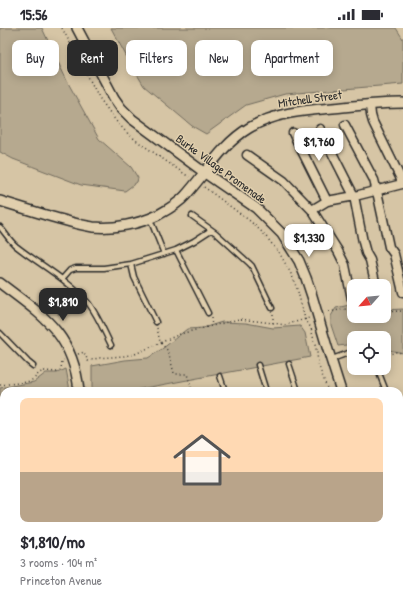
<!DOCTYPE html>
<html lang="en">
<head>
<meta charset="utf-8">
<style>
  :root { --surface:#fff; --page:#f2f2f3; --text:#2b2b33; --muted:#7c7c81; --accent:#2b2b2b }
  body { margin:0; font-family:"Patrick Hand",sans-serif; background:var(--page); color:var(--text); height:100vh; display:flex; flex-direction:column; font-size:15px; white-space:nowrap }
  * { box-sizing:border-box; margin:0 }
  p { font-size:13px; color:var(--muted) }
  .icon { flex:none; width:22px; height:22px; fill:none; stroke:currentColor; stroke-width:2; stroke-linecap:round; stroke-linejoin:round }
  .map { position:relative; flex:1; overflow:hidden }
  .side { position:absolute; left:0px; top:359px; width:403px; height:220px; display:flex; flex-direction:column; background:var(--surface); border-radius:12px 12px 0 0; box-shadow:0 2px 10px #0003 }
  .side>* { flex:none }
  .banner { position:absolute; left:12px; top:12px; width:379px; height:36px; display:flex; gap:8px }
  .needle { width:26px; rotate:243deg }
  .controls { position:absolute; left:347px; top:251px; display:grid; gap:8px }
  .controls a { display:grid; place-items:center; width:44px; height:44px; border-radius:8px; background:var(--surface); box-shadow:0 2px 10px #0003; font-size:20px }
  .price { position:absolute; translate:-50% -34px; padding:0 9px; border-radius:8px; background:#fff; color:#222; font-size:13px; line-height:26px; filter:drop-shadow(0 1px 2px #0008) }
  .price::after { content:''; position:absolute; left:50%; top:24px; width:12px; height:9px; margin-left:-6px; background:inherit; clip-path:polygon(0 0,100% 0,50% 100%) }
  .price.current { background:var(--accent); color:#fff }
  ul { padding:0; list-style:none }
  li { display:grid; align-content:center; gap:8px; height:212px; padding:0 20px }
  li span { display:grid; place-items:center; height:124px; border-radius:8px; color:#555 }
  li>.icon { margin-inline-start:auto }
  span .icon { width:72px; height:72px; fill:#fffc; stroke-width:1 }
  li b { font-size:17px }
  .tag { padding:0 14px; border-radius:8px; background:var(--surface); box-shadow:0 2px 10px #0003; font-size:14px; line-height:36px }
  .tag.current { background:var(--accent); color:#fff }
  .status { display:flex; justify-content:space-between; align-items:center; height:28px; padding:0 20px; background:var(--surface); direction:ltr }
  .status svg { height:11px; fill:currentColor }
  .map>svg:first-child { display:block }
</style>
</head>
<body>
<div class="status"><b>15:56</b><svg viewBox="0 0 49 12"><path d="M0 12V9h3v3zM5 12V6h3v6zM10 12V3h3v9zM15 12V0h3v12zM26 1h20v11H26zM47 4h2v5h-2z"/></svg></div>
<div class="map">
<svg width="403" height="579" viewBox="0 0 403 579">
  <rect width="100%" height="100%" fill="#d6c5a5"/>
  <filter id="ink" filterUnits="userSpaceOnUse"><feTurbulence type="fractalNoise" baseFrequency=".025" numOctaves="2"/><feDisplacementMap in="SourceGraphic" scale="8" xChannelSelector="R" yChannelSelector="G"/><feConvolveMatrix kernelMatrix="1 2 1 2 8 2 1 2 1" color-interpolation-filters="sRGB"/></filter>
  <g filter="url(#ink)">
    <!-- green -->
    <path fill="#b6a98f" stroke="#706a5d" d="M0 0H42L67 53 99 111 131 139 138 150 137 154 125 163 81 157 13 131 0 124Z
      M111 0H396L403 11V56L285 66 246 77 206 106 192 98 144 58 129 33Z
      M354 276V288H384V282L403 281V325L384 321V310H354V316L338 318 331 297V288L336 280Z
      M222 294 246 295 273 300 300 298 305 305 310 329 129 363H92V338L125 332 148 330 162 321 187 301 203 300Z
      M66 341 69 357 70 363H4V426L0 432V360L34 354 46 345H57Z
      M399 499 403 504V579H301L285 575H399Z"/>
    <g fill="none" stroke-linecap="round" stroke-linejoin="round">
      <defs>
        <path id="service" d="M192 188 216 205 249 235 252 238 272 280
          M150 191 164 226
          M0 199C5 205 10 213 16 218 40 237 69 252 89 276 98 288 104 303 111 317
          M176 222 208 285
          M131 236 134 249 156 294
          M62 251 70 242 76 240H104L131 236 176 222 194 213 211 202
          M0 305 28 334 33 338
          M332 331 354 323
          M289 336 298 363
          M258 337 266 363
          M377 340 386 363
          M220 348 225 363
          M399 380 403 378
          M399 396 403 403
          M154 575 157 579"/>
        <path id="minor" d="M345 97 374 152 378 168 389 219 394 226 403 264
          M320 101 354 168 363 214 366 225 370 232 376 258
          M293 105 327 173
          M247 127 284 153 312 182 327 173 355 168 402 156 400 149 373 94 371 87 370 77
          M312 182 338 223 345 237 352 271"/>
        <path id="tertiary" d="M77 0 114 70 121 80 132 91 205 145 256 180 282 206 299 233 306 250 312 268 327 319 341 363
          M0 173C16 178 33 183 49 188 64 192 78 197 93 199 114 201 139 196 158 187 167 182 178 176 185 168 206 145 222 116 249 100 278 83 310 82 343 79 363 77 383 75 403 75
          M0 255C43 288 73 305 79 363
          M399 469 403 475
          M0 534 4 526"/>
        <path id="secondary" d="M0 469 4 474
          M0 483 4 488
          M100 575 104 579"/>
      </defs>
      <!-- service casing -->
      <use href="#service" stroke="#2b2b2b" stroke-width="7"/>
      <!-- minor casing -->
      <use href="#minor" stroke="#2b2b2b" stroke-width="11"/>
      <!-- tertiary casing -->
      <use href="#tertiary" stroke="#2b2b2b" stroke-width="12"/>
      <!-- secondary casing -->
      <use href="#secondary" stroke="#2b2b2b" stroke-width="14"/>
      <!-- path -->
      <path stroke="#2b2b2b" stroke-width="1.5" stroke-dasharray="1 3" stroke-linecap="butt" d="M62 0 100 71 116 93 126 104 137 113 189 149
        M204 159 250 193 264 206 280 226 289 242 293 250 298 264 305 291 311 300 317 325 318 336 328 363
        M298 206 312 197
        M329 284 344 281 354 282
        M384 284 403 283
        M58 286 76 270
        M273 286V295
        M211 290 212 298
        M157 300 160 314 168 323 174 345 176 346H187L192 363
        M78 326 84 324 88 333 98 330 124 328 135 326 180 306 239 291 273 295 285 297 309 290
        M384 328 396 324 403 325
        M0 357 27 354 34 351 39 345 45 343 57 344 61 341 62 333 64 332
        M0 457 3 460
        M399 494 403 500
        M63 575 68 579
        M120 575 124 579
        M292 575 296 579
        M398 575 403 577
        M21 579V575"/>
      <!-- service -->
      <use href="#service" stroke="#e1cfad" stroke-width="4"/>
      <!-- minor -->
      <use href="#minor" stroke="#e1cfad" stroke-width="8"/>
      <!-- tertiary -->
      <use href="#tertiary" stroke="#e1cfad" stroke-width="9"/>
      <!-- secondary -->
      <use href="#secondary" stroke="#e1cfad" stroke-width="11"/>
    </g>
  </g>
  <g text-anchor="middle" stroke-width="3" stroke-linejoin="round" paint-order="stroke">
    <!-- street labels -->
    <g font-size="12" fill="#2b2b2b" stroke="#e1cfad">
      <text transform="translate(310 71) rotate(-8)" y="4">Mitchell Street</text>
      <text transform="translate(221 141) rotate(36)" y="4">Burke Village Promenade</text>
    </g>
  </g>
</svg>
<div class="controls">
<a><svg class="needle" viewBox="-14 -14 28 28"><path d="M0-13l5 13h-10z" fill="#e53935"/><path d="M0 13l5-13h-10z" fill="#7c7c81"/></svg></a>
<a><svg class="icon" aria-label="locate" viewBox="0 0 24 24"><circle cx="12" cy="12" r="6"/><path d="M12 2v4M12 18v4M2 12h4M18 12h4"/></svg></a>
</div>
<b class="price" style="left:319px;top:134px">$1,760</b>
<b class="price" style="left:309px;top:230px">$1,330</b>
<b class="price current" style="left:63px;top:294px">$1,810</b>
<div class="banner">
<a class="tag">Buy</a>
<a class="tag current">Rent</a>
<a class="tag">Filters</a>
<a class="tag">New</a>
<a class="tag">Apartment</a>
</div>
<section class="side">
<ul>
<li><span style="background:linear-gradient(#ffd9b3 60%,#b9a48a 0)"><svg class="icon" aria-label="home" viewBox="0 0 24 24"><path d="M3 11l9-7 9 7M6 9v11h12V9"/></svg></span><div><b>$1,810/mo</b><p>3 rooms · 104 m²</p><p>Princeton Avenue</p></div></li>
</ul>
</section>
</div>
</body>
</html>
